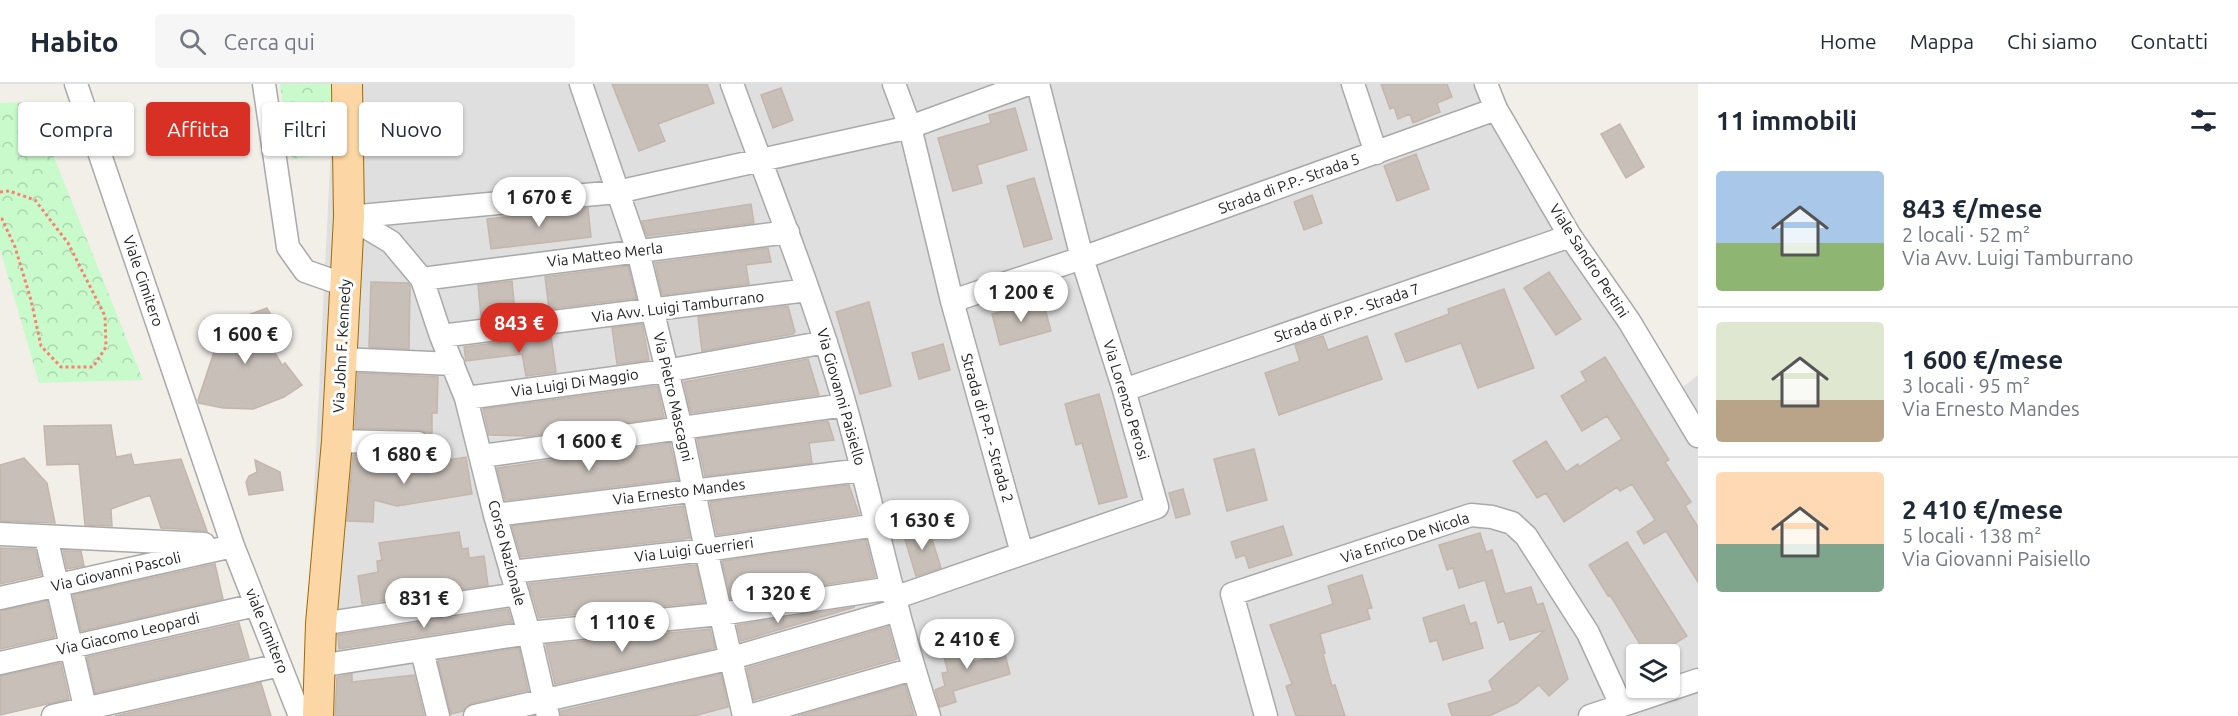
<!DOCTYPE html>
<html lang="it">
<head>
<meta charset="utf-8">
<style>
  :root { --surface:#fff; --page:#f6f6f7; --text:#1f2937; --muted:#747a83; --line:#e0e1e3; --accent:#d93025 }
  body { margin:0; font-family:Ubuntu,sans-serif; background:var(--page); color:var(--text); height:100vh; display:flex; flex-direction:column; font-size:22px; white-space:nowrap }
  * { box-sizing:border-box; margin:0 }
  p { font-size:20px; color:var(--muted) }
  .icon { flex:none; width:33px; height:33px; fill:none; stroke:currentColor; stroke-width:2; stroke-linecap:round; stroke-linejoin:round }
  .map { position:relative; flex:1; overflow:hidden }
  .panel { display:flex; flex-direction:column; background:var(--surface); width:540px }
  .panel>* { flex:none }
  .hud { position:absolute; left:18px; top:18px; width:570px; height:54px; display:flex; gap:12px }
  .controls { position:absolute; left:1626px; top:560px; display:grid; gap:12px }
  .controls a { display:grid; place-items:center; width:54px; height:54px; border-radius:6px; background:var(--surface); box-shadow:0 2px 4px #0004; font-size:30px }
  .price { position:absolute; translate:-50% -51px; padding:0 14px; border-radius:21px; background:#fff; color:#222; font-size:20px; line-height:39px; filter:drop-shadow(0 2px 3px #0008) }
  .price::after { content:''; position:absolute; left:50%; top:36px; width:18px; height:14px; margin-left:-9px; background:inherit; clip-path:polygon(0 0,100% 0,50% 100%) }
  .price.selected { background:var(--accent); color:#fff }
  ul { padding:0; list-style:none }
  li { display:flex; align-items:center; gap:18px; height:150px; padding:0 18px }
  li+li { border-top:2px solid var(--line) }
  li span { display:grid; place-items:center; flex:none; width:168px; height:120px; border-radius:6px; color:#555 }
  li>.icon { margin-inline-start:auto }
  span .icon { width:72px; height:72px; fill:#fffc; stroke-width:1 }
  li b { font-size:26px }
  h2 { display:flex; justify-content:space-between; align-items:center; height:72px; padding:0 18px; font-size:26px }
  .chip { padding:0 21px; border-radius:6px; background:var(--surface); box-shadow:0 2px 4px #0004; font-size:21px; line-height:54px }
  .chip.selected { background:var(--accent); color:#fff }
  header { display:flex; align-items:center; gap:36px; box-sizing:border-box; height:84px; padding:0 30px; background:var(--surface); border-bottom:2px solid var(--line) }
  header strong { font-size:28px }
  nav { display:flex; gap:33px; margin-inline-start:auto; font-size:21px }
  .search { width:420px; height:54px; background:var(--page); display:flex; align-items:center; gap:15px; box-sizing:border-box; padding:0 21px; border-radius:6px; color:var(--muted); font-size:22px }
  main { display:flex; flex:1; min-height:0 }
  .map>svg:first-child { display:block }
</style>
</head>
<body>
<header>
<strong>Habito</strong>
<div class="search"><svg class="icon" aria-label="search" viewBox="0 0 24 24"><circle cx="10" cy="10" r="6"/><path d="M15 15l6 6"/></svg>Cerca qui</div>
<nav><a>Home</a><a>Mappa</a><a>Chi siamo</a><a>Contatti</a></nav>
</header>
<main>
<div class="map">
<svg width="1698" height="632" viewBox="0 0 1698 632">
  <defs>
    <pattern id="park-crowns" width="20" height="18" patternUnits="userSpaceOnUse" patternTransform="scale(1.5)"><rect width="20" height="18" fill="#c8facc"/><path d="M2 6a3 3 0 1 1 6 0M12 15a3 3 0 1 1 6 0" fill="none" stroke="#acd6af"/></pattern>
  </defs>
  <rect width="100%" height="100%" fill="#f2efe9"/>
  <!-- residential -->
  <path fill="#e0dfdf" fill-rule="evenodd" d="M334 0H1497L1514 36 1554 113 1679 306 1698 291V632H303ZM1636 570H1670V603H1636Z"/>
  <!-- park -->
  <path fill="url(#park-crowns)" d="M280 0H338V69L292 75Z
    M32 18 143 296 39 299 0 165V19Z"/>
  <!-- building -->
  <path fill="#c7bfb8" stroke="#c4b6ab" stroke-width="1.5" d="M612 0H707L714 19 658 40 665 57 639 67Z
    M1381 0H1447L1452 13 1437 19 1440 28 1413 39 1410 30 1398 35 1394 23 1390 25Z
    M781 4 793 36 773 44 761 11Z
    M427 20 453 22 451 69 368 65 367 34 426 36Z
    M1015 24 1027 66 977 81 982 99 953 107 938 54 991 39 989 31Z
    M1620 40 1644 83 1626 94 1601 50Z
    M1416 70 1429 105 1397 117 1384 82Z
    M1034 94 1052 155 1024 163 1007 102Z
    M1312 111 1322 139 1304 146 1294 118Z
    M751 120 754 139 647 152 642 137Z
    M588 124 591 153 491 165 487 135Z
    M768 164 771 178 746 181 749 200 662 211 655 179Z
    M628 182 636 214 549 225 545 193Z
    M1549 188 1581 235 1556 251 1524 204Z
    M512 197 515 229 481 233 478 201Z
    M371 198 408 199 410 202 409 265 369 263Z
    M1504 205 1534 284 1478 304 1461 259 1406 278 1395 250 1449 230 1448 225Z
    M1043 217 1051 247 1000 261 992 230Z
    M869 218 891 302 860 310 836 228Z
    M788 222 795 248 793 250 702 267 698 233Z
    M267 224 276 240 262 247 282 281 285 279 302 301 284 313 253 325 223 324 199 319 198 316 218 256 203 251 205 235 224 236 242 233Z
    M642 240 649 276 617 280 612 244Z
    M551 252 556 288 526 292 522 270 466 277 464 263Z
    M1323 252 1328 266 1367 252 1382 295 1279 331 1265 289 1300 277 1295 261Z
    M943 260 950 286 919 295 912 269Z
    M1605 273 1669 376 1665 378 1691 418 1685 422 1698 443V498L1666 447 1644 460 1637 448 1655 436 1632 400 1620 407 1617 403 1564 438 1546 409 1537 414 1513 377 1546 357 1566 388 1578 380 1579 383 1622 355 1607 332 1582 347 1561 312 1586 297 1581 288Z
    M808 275 819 311 691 329 684 298Z
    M358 289 438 293 437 329H432V350L418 346 355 344Z
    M657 302 664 333 529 352 489 351 483 325Z
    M1099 310 1127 413 1099 420 1082 359 1076 361 1065 320Z
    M828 337 834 356 809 359 812 379 705 392 697 355Z
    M111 341 116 373 131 370 134 381 181 375 207 447 161 444 150 411 111 425 112 442 85 441 79 380 47 381 44 342Z
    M670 359 678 395 505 416 497 384Z
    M1254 365 1267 416 1227 427 1214 375Z
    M353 371H376L375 388 466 373 472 410 397 422 374 416 373 438 347 437Z
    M24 374 47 399 55 439 0 437V381Z
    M255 376 280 388 283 406 249 411 246 398 249 392 257 388Z
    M849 401 859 430 717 451 710 418Z
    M1183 405 1190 430 1176 434 1169 409Z
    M683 422 690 454 521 473 512 442Z
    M928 442 941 484 916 492 903 449Z
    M1283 442 1292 471 1249 484 1245 471 1236 474 1231 458Z
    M459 448 462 465 468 464 469 474 484 472 488 501 362 520 358 492 378 488 377 477 382 476 379 459Z
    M1480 449 1486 468 1492 466 1505 510 1531 503 1537 521 1543 519 1568 595 1549 612 1539 601 1517 619 1489 632H1452L1448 620 1493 607 1489 597 1545 546 1510 556 1504 537 1498 539 1485 496 1459 504 1453 484 1447 486 1439 461Z
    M866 456 875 493 731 515 722 477Z
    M1627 458 1687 552 1658 570H1646L1610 511 1608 512 1589 481Z
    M0 464 35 465 41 491 0 500Z
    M63 467H81L84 482 67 485Z
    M215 480 223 515 81 547 73 511Z
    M696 481 704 518 539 534 529 500Z
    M1362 491 1372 524 1367 525 1370 535 1320 550 1325 569 1323 570 1332 602 1335 601 1345 632H1296L1286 602 1292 600 1270 541 1333 520 1328 502Z
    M47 517 55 553 0 565V527Z
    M1464 521 1470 540 1476 538 1483 564 1443 576 1437 556 1430 558 1423 534Z
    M855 523 741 557 737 541Z
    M508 525 512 538 339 565 338 551Z
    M239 539 249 574 95 609 87 573Z
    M888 543 897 575 754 616 747 584Z
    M710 545 715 564 555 600 546 561Z
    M968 555 974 578 1005 570 1010 590 953 607 956 618 940 623 935 606 945 602 942 589 948 588 941 562Z
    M519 564 528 606 472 619 463 627 451 630 438 577Z
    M61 579 69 615 0 631V592Z
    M352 590V598L414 591 424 632H335L337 593Z
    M721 590 728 623 694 632H561V627Z
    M261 599 271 632H115Z
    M905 601 914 631 910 632H798Z"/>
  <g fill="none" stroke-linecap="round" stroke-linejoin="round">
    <defs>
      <path id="minor" d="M76 0 233 462 300 632
        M264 0 288 163 305 187 345 201
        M581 0 638 167 681 344 706 466 744 632
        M732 0C771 107 814 212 845 321 874 424 895 530 929 632
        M894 0 910 43 952 217 1022 469
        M1353 0 1376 69
        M1486 0 1496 25 1570 152 1629 237 1698 352
        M349 133 617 108 910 43 1028 0
        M349 133 391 158 422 195 441 252 466 314 495 431 529 549 548 632
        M422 195 788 148
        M952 217 1082 174 1496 25
        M441 252 808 206
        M340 275 453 280
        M1124 306 1570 152
        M466 314 666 287 826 258
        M337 357 418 359
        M482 372 845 321
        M495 431 862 386
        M0 450 204 460
        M46 453 87 632
        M511 488 706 466 877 441
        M0 514 233 462
        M894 514 1157 423 1124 306 1082 174 1038 0
        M321 540 518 510
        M422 567 438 632
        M0 579 256 521
        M319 582 529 549 720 530 892 504
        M53 632 280 581
        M475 632 732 574 898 526
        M749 632 913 585
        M1266 632 1232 510 1471 431 1492 433 1512 439 1526 452 1588 549 1621 621
        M1590 632 1698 596"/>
      <path id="major" d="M318 632 321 540 337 357 349 133 347 0"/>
    </defs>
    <!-- minor casing -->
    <use href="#minor" stroke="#a9a9a9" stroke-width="25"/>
    <!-- major casing -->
    <use href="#major" stroke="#a06b00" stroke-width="32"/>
    <!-- path -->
    <path stroke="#fa8072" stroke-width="3" stroke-dasharray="3 3" stroke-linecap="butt" d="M0 108 9 107 35 116 68 159 105 232 106 263 93 283H61L41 262 31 216 15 163 2 135H0"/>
    <!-- minor -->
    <use href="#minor" stroke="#fff" stroke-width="22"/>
    <!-- major -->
    <use href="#major" stroke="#fcd6a4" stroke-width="30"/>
  </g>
  <g text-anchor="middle" stroke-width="6" stroke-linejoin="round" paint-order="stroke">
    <!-- street labels -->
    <g font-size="15" fill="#222" stroke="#fff">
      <text transform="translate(1289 100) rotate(-20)" y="5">Strada di P.P.- Strada 5</text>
      <text transform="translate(605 171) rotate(-7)" y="5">Via Matteo Merla</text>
      <text transform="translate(1589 177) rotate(57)" y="5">Viale Sandro Pertini</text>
      <text transform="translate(143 197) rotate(71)" y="5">Viale Cimitero</text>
      <text transform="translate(678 223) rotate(-7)" y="5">Via Avv. Luigi Tamburrano</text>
      <text transform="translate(1347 229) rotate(-19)" y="5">Strada di P.P. - Strada 7</text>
      <text transform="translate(342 262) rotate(-87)" y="5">Via John F. Kennedy</text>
      <text transform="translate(575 299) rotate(-8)" y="5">Via Luigi Di Maggio</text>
      <text transform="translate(673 313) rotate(77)" y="5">Via Pietro Mascagni</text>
      <text transform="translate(841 313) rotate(74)" y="5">Via Giovanni Paisiello</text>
      <text transform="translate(1126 316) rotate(73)" y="5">Via Lorenzo Perosi</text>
      <text transform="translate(987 344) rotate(74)" y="5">Strada di P-P. - Strada 2</text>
      <text transform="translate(679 408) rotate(-7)" y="5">Via Ernesto Mandes</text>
      <text transform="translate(1405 454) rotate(-18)" y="5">Via Enrico De Nicola</text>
      <text transform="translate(694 466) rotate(-7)" y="5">Via Luigi Guerrieri</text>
      <text transform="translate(507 469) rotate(75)" y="5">Corso Nazionale</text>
      <text transform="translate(116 488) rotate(-13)" y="5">Via Giovanni Pascoli</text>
      <text transform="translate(267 547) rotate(68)" y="5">viale cimitero</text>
      <text transform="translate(128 550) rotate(-13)" y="5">Via Giacomo Leopardi</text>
    </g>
  </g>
</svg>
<div class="controls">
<a><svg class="icon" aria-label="layers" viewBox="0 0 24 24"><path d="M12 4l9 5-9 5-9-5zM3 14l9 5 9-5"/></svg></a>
</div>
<b class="price" style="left:539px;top:144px">1 670 €</b>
<b class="price" style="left:1021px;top:239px">1 200 €</b>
<b class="price selected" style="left:519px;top:270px">843 €</b>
<b class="price" style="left:245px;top:281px">1 600 €</b>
<b class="price" style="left:589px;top:388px">1 600 €</b>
<b class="price" style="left:404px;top:401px">1 680 €</b>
<b class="price" style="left:922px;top:467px">1 630 €</b>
<b class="price" style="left:778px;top:540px">1 320 €</b>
<b class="price" style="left:424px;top:545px">831 €</b>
<b class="price" style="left:622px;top:569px">1 110 €</b>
<b class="price" style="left:967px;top:586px">2 410 €</b>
<div class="hud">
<a class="chip">Compra</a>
<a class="chip selected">Affitta</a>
<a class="chip">Filtri</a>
<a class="chip">Nuovo</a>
</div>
</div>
<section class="panel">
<h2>11 immobili<svg class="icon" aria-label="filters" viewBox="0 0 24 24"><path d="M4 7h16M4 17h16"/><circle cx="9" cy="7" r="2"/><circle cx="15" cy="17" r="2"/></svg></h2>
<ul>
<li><span style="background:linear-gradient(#a9c7e8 60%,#8fb573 0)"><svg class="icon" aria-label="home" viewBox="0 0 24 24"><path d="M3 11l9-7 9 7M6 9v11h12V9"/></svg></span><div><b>843 €/mese</b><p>2 locali · 52 m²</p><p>Via Avv. Luigi Tamburrano</p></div></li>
<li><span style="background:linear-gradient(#dfe7d0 65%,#b9a48a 0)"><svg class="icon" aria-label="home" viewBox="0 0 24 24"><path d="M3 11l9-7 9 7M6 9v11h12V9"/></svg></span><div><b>1 600 €/mese</b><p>3 locali · 95 m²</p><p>Via Ernesto Mandes</p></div></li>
<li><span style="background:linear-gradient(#ffd9b3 60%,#7fa58c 0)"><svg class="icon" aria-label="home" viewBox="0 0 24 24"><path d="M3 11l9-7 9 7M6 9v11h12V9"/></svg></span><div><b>2 410 €/mese</b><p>5 locali · 138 m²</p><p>Via Giovanni Paisiello</p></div></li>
</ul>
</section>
</main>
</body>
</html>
